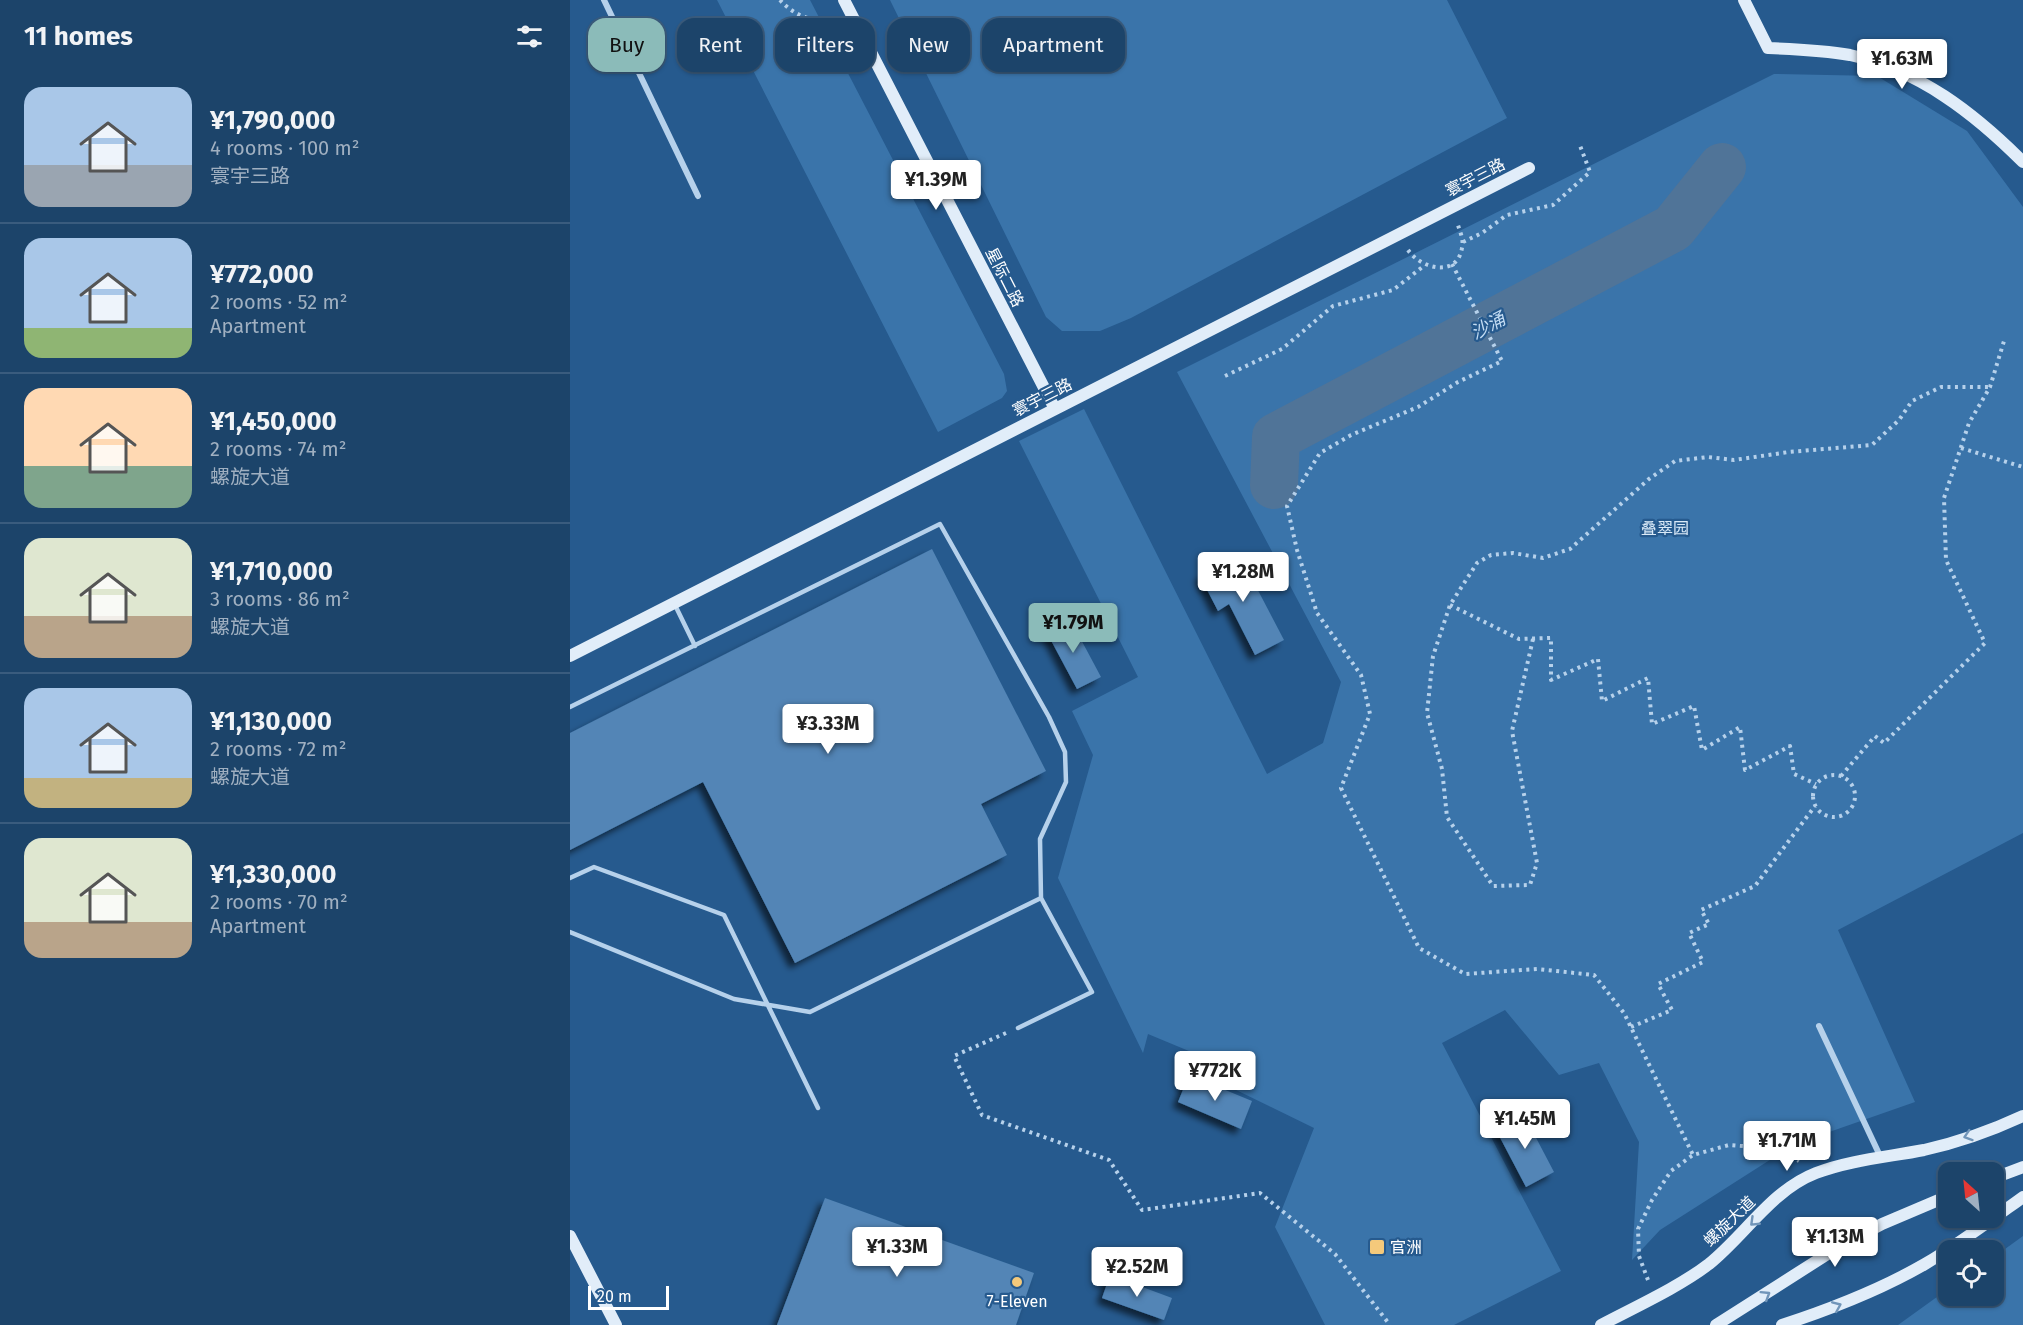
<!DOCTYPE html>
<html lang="en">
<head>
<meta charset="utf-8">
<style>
  :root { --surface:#1c446a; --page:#254b70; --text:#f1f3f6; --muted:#a0b0c1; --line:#3a5c7e; --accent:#8bbbb9 }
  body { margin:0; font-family:"Fira Sans","Noto Sans SC",sans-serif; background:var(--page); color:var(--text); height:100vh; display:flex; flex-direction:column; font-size:22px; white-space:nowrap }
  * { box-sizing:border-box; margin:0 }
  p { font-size:20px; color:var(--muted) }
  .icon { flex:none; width:33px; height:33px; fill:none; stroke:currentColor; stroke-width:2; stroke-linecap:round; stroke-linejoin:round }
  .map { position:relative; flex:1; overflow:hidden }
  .sheet { display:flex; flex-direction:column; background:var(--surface); width:570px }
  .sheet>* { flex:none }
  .guide { position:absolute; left:18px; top:18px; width:570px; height:54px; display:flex; gap:12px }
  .needle { width:39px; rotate:333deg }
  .fabs { position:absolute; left:1368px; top:1162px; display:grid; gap:12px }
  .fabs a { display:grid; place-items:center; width:66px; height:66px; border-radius:12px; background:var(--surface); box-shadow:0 2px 4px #0004,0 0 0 2px var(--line); font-size:30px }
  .scale { position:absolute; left:18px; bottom:15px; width:81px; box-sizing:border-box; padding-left:6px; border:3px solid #fff; border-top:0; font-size:16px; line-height:21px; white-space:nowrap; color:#fff; -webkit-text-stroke:4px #265a8e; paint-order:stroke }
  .price { position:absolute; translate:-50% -51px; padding:0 14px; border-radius:6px; background:#fff; color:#222; font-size:20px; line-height:39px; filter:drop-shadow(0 2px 3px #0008) }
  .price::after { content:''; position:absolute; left:50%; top:36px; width:18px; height:14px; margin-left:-9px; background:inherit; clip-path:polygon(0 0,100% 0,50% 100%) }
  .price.current { background:var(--accent); color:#111 }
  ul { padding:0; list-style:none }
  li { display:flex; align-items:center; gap:18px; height:150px; padding:0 24px }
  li+li { border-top:2px solid var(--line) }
  li span { display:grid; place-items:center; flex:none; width:168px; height:120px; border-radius:18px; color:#555 }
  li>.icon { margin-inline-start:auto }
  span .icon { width:72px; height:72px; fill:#fffc; stroke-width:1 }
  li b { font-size:26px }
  h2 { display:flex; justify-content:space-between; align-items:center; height:72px; padding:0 24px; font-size:26px }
  .chip { padding:0 21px; border-radius:18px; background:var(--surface); box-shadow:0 2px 4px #0004,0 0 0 2px var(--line); font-size:21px; line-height:54px }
  .chip.current { background:var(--accent); color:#111 }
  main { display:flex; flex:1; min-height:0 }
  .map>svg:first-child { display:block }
</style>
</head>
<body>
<main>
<section class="sheet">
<h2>11 homes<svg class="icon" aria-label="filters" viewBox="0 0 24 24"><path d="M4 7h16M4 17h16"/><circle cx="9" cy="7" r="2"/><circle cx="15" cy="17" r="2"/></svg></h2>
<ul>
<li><span style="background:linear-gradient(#a9c7e8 65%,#9aa5b1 0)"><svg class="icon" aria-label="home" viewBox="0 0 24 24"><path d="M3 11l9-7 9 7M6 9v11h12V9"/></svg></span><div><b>¥1,790,000</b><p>4 rooms · 100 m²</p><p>寰宇三路</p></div></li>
<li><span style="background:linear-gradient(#a9c7e8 75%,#8fb573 0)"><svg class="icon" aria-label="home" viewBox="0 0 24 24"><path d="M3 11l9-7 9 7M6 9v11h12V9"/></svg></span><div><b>¥772,000</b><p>2 rooms · 52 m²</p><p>Apartment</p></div></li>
<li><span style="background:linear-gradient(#ffd9b3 65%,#7fa58c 0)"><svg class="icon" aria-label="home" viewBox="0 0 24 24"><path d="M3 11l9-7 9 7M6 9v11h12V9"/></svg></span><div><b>¥1,450,000</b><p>2 rooms · 74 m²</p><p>螺旋大道</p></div></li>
<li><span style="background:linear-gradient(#dfe7d0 65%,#b9a48a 0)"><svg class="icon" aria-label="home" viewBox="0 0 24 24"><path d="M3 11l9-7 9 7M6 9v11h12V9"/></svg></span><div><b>¥1,710,000</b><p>3 rooms · 86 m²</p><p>螺旋大道</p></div></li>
<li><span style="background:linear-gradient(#a9c7e8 75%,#c2b280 0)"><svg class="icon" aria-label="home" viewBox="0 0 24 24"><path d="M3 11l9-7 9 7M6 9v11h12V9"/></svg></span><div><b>¥1,130,000</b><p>2 rooms · 72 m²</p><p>螺旋大道</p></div></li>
<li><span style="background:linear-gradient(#dfe7d0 70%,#b9a48a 0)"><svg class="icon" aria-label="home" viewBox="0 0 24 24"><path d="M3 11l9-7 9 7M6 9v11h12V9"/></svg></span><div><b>¥1,330,000</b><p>2 rooms · 70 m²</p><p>Apartment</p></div></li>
</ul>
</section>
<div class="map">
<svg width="1453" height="1325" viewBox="0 0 1453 1325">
  <defs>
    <filter id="shadow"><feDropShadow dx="-5.5" dy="5.5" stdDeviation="3" flood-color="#0009"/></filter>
  </defs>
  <rect width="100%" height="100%" fill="#265a8e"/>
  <!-- green -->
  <path fill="#3a74aa" d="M147 0H240L434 374 437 391 432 398 368 432Z
    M320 0H877L937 118 561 318 530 331H492L476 317Z
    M1204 74 1307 76 1397 131 1453 207V833L1268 930 1345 1102 1225 1144 1090 1230 1062 1260 1069 1142 1029 1063 989 1075 935 1010 872 1043 991 1271 884 1325H755L705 1227 744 1128 662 1088 667 1071 578 1034 573 1053 488 878 523 755 502 711 568 677 449 441 514 409 697 774 753 743 771 682 607 372Z
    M1453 1236V1325H1328L1378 1289V1296H1424V1257Z"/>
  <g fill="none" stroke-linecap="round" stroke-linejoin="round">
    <!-- river -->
    <path stroke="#507498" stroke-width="48" d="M704 485 706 437 1103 228 1152 167"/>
  </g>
  <!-- building -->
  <path fill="#5285b6" filter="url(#shadow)" d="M362 549 476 771 411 804 437 855 225 963 133 782 0 850V733Z
    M670 556 714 640 685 655 659 604 648 611 630 576Z
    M500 619 531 677 507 689 476 631Z
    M619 1075 682 1101 671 1129 608 1102Z
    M953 1113 984 1172 956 1187 925 1128Z
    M255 1198 464 1273 446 1325H207Z
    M540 1275 602 1298 594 1320 532 1298Z"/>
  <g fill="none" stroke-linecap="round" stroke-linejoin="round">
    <!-- path -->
    <path stroke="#b6d1eb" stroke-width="4" stroke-dasharray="3 4.5" stroke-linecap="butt" d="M210 0C224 16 243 22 263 21
      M893 242 912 233 937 215 983 205 1020 172 1009 143
      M838 250C851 269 887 278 892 248 894 240 890 232 888 225
      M882 264 932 361 888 382 848 407 781 435 750 453 717 506 727 550 747 613 791 675 800 714 771 788 849 948 895 974 967 969 1024 975 1054 1013 1123 1155
      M655 376 712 349 763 306 823 290 855 265
      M1391 448 1453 467
      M880 605 949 639 981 638V680L1028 659 1032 701 1078 678 1082 724 1124 706 1132 750 1170 727 1175 770 1220 746 1224 774 1246 784
      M963 639 942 731 967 863 960 885 923 886 877 817 872 769 857 713 863 656 880 605 907 563 921 555 943 553 973 558 1000 549 1079 479 1105 461 1138 457 1164 460 1219 452 1302 445 1329 420 1342 401 1371 387H1420
      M1243 796a21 21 0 1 1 42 0a21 21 0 1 1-42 0Z
      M1271 776 1305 736 1314 743 1415 643 1376 560 1374 498 1399 423 1420 387 1434 341
      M1061 1027 1102 1010 1088 984 1133 962 1119 933 1139 924 1131 910 1185 886 1245 806
      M436 1033 384 1056 412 1115 539 1160 572 1210 690 1193 765 1254 820 1325
      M1078 1280 1069 1256 1068 1229 1082 1200 1101 1171 1123 1155 1159 1145 1184 1147 1221 1156 1229 1161"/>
    <!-- lane -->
    <path stroke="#b6d1eb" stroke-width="4.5" d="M105 605 125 646
      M0 707 370 524 479 717 495 752 496 782 470 839 471 898 522 992 448 1028
      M0 878 24 867 154 915 248 1108
      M0 932 164 999 240 1012 471 898"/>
    <!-- street -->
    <path stroke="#b6d1eb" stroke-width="6" d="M34 0 128 196
      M1249 1026 1311 1158"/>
    <!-- secondary -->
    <path stroke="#e1edf9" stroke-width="12" d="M274 0 485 409
      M1174 0 1198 48C1225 49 1253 50 1280 55 1349 70 1405 114 1453 162
      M0 656 959 168
      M1424 1178 1453 1167
      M0 1236 46 1325
      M1031 1325C1065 1307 1109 1287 1139 1264 1175 1235 1202 1190 1246 1173 1280 1160 1318 1157 1354 1150 1386 1143 1423 1130 1453 1116
      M1146 1325 1267 1248 1312 1224 1378 1196
      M1212 1325C1261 1309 1310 1290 1355 1264 1389 1244 1421 1220 1453 1197"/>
  </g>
  <!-- one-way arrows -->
  <defs><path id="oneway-chevron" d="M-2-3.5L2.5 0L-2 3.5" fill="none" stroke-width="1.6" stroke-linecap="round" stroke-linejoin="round" transform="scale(1.5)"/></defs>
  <g stroke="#7195b9">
    <use href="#oneway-chevron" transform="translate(1398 1136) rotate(162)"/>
    <use href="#oneway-chevron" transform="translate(1184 1222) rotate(136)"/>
    <use href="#oneway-chevron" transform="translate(1196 1295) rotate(-32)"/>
    <use href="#oneway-chevron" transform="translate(1267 1306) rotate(-23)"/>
  </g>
  <!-- markers -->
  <g fill="#f4c97b" stroke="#265a8e" stroke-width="2">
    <rect x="799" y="1239" width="16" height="16" rx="3"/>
    <circle cx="447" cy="1282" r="6"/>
  </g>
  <g text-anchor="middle" stroke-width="4.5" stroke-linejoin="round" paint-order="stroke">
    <!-- street labels -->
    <g font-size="16" fill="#fff" stroke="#265a8e">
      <text transform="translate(905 177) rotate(-27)" y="6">寰宇三路</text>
      <text transform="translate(435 277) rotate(63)" y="6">星际二路</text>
      <text transform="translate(472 397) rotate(-27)" y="6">寰宇三路</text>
      <text transform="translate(1159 1221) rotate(-44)" y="6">螺旋大道</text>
    </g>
    <!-- park labels -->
    <g font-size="16" fill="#daeaf8" stroke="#265a8e">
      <text x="1095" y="534">叠翠园</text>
    </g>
    <!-- poi labels -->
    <g font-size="16" fill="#fff" stroke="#265a8e" text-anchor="start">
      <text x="820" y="1253">官洲</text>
      <text x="447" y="1307" text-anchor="middle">7-Eleven</text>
    </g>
    <!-- water labels -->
    <g font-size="18" font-style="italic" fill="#c2dbf2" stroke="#265a8e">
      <text transform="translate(918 326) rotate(-28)" y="6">沙涌</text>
    </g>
  </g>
</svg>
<div class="fabs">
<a><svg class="needle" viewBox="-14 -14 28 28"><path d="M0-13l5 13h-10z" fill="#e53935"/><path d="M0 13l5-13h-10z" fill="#a0b0c1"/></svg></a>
<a><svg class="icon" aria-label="locate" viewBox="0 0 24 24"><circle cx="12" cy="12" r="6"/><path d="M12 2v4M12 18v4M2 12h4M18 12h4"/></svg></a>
</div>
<div class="scale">20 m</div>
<b class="price" style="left:1332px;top:90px">¥1.63M</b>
<b class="price" style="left:366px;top:211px">¥1.39M</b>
<b class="price" style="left:673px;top:603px">¥1.28M</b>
<b class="price current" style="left:503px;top:654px">¥1.79M</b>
<b class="price" style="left:258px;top:755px">¥3.33M</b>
<b class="price" style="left:645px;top:1102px">¥772K</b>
<b class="price" style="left:955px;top:1150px">¥1.45M</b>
<b class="price" style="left:1217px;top:1172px">¥1.71M</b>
<b class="price" style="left:1265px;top:1268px">¥1.13M</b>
<b class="price" style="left:327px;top:1278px">¥1.33M</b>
<b class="price" style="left:567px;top:1298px">¥2.52M</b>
<div class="guide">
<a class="chip current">Buy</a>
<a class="chip">Rent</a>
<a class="chip">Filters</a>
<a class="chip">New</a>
<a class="chip">Apartment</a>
</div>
</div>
</main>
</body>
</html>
